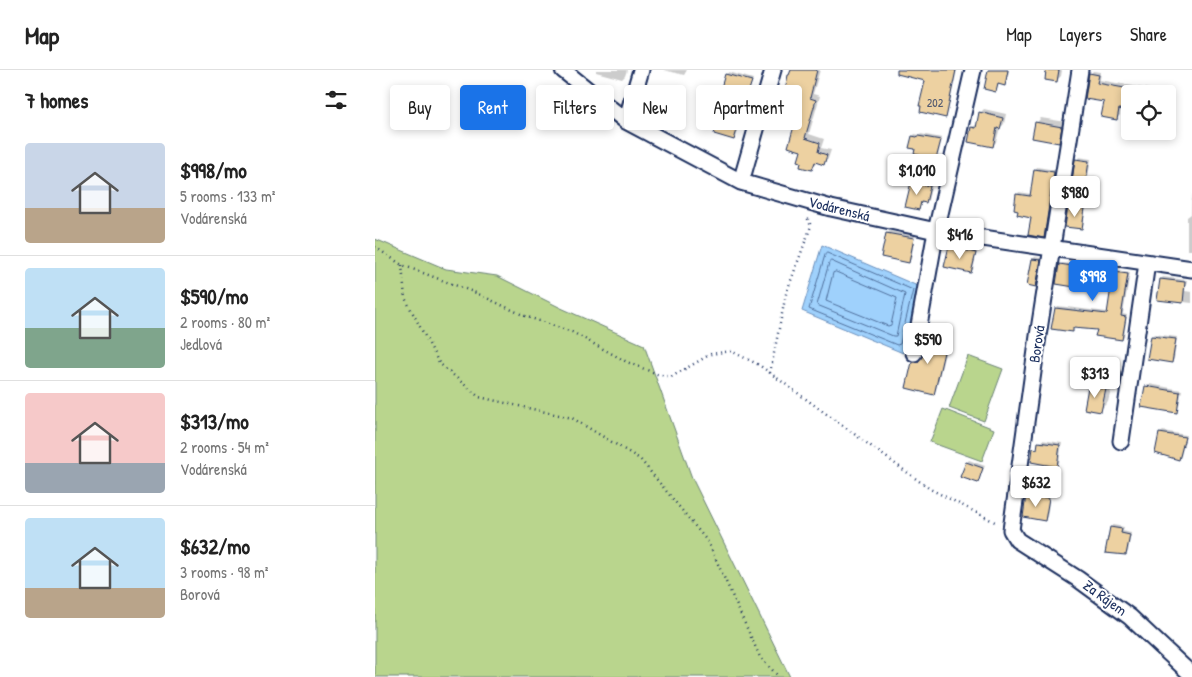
<!DOCTYPE html>
<html lang="en">
<head>
<meta charset="utf-8">
<style>
  :root { --surface:#fff; --page:#f6f6f6; --text:#222; --muted:#767676; --line:#e0e0e0; --accent:#1a73e8 }
  body { margin:0; font-family:"Patrick Hand",sans-serif; background:var(--page); color:var(--text); height:100vh; display:flex; flex-direction:column; font-size:19px; white-space:nowrap }
  * { box-sizing:border-box; margin:0 }
  p { font-size:16px; color:var(--muted) }
  .icon { flex:none; width:28px; height:28px; fill:none; stroke:currentColor; stroke-width:2; stroke-linecap:round; stroke-linejoin:round }
  .map { position:relative; flex:1; overflow:hidden }
  .details { display:flex; flex-direction:column; background:var(--surface); width:375px }
  .details>* { flex:none }
  .top-card { position:absolute; left:15px; top:15px; width:475px; height:45px; display:flex; gap:10px }
  .buttons { position:absolute; left:746px; top:15px; display:grid; gap:10px }
  .buttons a { display:grid; place-items:center; width:55px; height:55px; border-radius:5px; background:var(--surface); box-shadow:0 2px 8px #0003; font-size:25px }
  .price { position:absolute; translate:-50% -42px; padding:0 11px; border-radius:5px; background:#fff; color:#222; font-size:16px; line-height:32px; filter:drop-shadow(0 1px 2px #0008) }
  .price::after { content:''; position:absolute; left:50%; top:30px; width:15px; height:11px; margin-left:-8px; background:inherit; clip-path:polygon(0 0,100% 0,50% 100%) }
  .price.on { background:var(--accent); color:#fff }
  ul { padding:0; list-style:none }
  li { display:flex; align-items:center; gap:15px; height:125px; padding:0 25px }
  li+li { border-top:1px solid var(--line) }
  li span { display:grid; place-items:center; flex:none; width:140px; height:100px; border-radius:5px; color:#555 }
  li>.icon { margin-inline-start:auto }
  span .icon { width:60px; height:60px; fill:#fffc; stroke-width:1 }
  li b { font-size:21px }
  h2 { display:flex; justify-content:space-between; align-items:center; height:60px; padding:0 25px; font-size:21px }
  .pill { padding:0 18px; border-radius:5px; background:var(--surface); box-shadow:0 2px 8px #0003; font-size:18px; line-height:45px }
  .pill.on { background:var(--accent); color:#fff }
  header { display:flex; align-items:center; gap:30px; box-sizing:border-box; height:70px; padding:0 25px; background:var(--surface); border-bottom:1px solid var(--line) }
  header strong { font-size:24px }
  nav { display:flex; gap:28px; margin-inline-start:auto; font-size:18px }
  main { display:flex; flex:1; min-height:0 }
  .map>svg:first-child { display:block }
</style>
</head>
<body>
<header>
<strong>Map</strong>
<nav><a>Map</a><a>Layers</a><a>Share</a></nav>
</header>
<main>
<section class="details">
<h2>7 homes<svg class="icon" aria-label="filters" viewBox="0 0 24 24"><path d="M4 7h16M4 17h16"/><circle cx="9" cy="7" r="2"/><circle cx="15" cy="17" r="2"/></svg></h2>
<ul>
<li><span style="background:linear-gradient(#c9d6e8 65%,#b9a48a 0)"><svg class="icon" aria-label="home" viewBox="0 0 24 24"><path d="M3 11l9-7 9 7M6 9v11h12V9"/></svg></span><div><b>$998/mo</b><p>5 rooms · 133 m²</p><p>Vodárenská</p></div></li>
<li><span style="background:linear-gradient(#bfe0f5 60%,#7fa58c 0)"><svg class="icon" aria-label="home" viewBox="0 0 24 24"><path d="M3 11l9-7 9 7M6 9v11h12V9"/></svg></span><div><b>$590/mo</b><p>2 rooms · 80 m²</p><p>Jedlová</p></div></li>
<li><span style="background:linear-gradient(#f6c9c9 70%,#9aa5b1 0)"><svg class="icon" aria-label="home" viewBox="0 0 24 24"><path d="M3 11l9-7 9 7M6 9v11h12V9"/></svg></span><div><b>$313/mo</b><p>2 rooms · 54 m²</p><p>Vodárenská</p></div></li>
<li><span style="background:linear-gradient(#bfe0f5 70%,#b9a48a 0)"><svg class="icon" aria-label="home" viewBox="0 0 24 24"><path d="M3 11l9-7 9 7M6 9v11h12V9"/></svg></span><div><b>$632/mo</b><p>3 rooms · 98 m²</p><p>Borová</p></div></li>
</ul>
</section>
<div class="map">
<svg width="817" height="607" viewBox="0 0 817 607">
  <rect width="100%" height="100%" fill="#fff"/>
  <filter id="ink" filterUnits="userSpaceOnUse"><feTurbulence type="fractalNoise" baseFrequency=".02" numOctaves="2"/><feDisplacementMap in="SourceGraphic" scale="10" xChannelSelector="R" yChannelSelector="G"/><feConvolveMatrix kernelMatrix="1 2 1 2 8 2 1 2 1" color-interpolation-filters="sRGB"/></filter>
  <g filter="url(#ink)">
    <!-- green -->
    <path fill="#b9d58d" stroke="#6a8276" d="M0 169 71 199 122 206 186 238 269 275 317 408 415 607H0Z
      M593 286 628 299 609 351 574 338Z
      M568 339 619 359 607 391 555 372Z"/>
    <!-- water -->
    <path fill="#9fd1fc" stroke="#6a90bd" d="M447 175 545 217 528 283 427 241Z"/>
    <!-- shadow -->
    <path fill="#0003" d="M221 0H252L250 6 247 9 221 2Z
      M289 0H312L309 5Z
      M415 0H445L438 24 445 26 434 64 449 69 446 78 456 80 453 89 449 94 442 92 437 99 427 80 422 49 409 21 412 19Z
      M536 0H582L572 45 570 47 554 11Z
      M614 0H634L632 12 629 14 624 13 621 21Z
      M673 0H687L686 6 681 11Z
      M718 1 726 2 725 10 775 19 774 24H755V40L746 38 745 45 742 48 730 31 715 4Z
      M354 2 378 9 373 25 371 27H369L363 47 367 48 361 67 359 69 350 29 345 27 351 4Z
      M287 22 311 29 306 45 304 47 291 40 281 37 284 24Z
      M609 39 631 44 629 54 625 58 621 72 618 76 597 57 603 54 605 43Z
      M666 48 691 52 689 67 683 72 661 53Z
      M540 64 545 65 546 64 567 68 563 85 561 88 541 78 538 66Z
      M704 87 716 89 713 107 710 109 702 90Z
      M662 97 681 100 671 164 669 166 642 125 644 122 656 124 660 100Z
      M540 110 557 114 553 130 551 132 547 131 544 139 537 112Z
      M817 123V180H812V147L816 144Z
      M696 134 711 136 708 156 706 158 694 137Z
      M515 161 540 166 536 189 534 191 508 186 512 163Z
      M577 175 602 181 598 200 595 202 575 177Z
      M660 187 667 188 663 213 661 216 658 189Z
      M687 193 755 202 748 244 752 245 749 267 747 269 723 259 700 257 697 261 681 238 683 236 733 242 737 216 715 212 712 217 685 195Z
      M788 207 812 210 810 221 817 222V233L783 229 786 209Z
      M557 256 572 259 567 278 571 279 561 320 559 323 538 293 541 290 546 289 549 286 554 258Z
      M779 264 802 267 799 289 797 292 777 266Z
      M722 309 738 312 733 332 725 340 714 317Z
      M774 314 807 320 803 340 801 342 768 336 772 316Z
      M788 361 811 365 806 386 803 389 785 363Z
      M667 370 687 373 684 393 681 395 660 379 664 377Z
      M594 390 610 396 602 412 592 392Z
      M655 423 675 426 672 447 670 449 649 446 653 425Z
      M738 455 749 457 748 461 756 463 753 482 751 484 736 457Z"/>
    <g fill="none" stroke-linecap="round" stroke-linejoin="round">
      <!-- shore -->
      <path stroke="#50709d" stroke-width="1" d="M452 183 538 220 525 274 522 275 434 239 450 185Z
        M456 191 530 224 521 266H518L442 235 454 193Z
        M461 202 522 228 516 255 513 256 451 231 458 203Z"/>
    </g>
    <!-- building -->
    <path fill="#edd1a1" stroke="#1b2f5e" d="M416 0H442L435 28 441 30 430 68 445 73 443 82 452 85 449 95 440 92 437 100 425 97 426 92 423 91 426 81 413 77 421 49 402 44 408 21H410L413 5H414Z
      M522 0H581L571 48 545 42 546 36H544L550 11 522 4Z
      M613 0H633L630 16 623 14 621 22 609 19Z
      M671 0H684L682 12 670 10Z
      M714 3 724 5 722 13 755 19V41L744 39 742 50 726 47 729 32 710 29Z
      M350 4 377 11 371 29 368 28 362 49 365 50 359 70 339 64 349 30 343 28Z
      M283 24 310 31 305 49 288 44 289 41 279 38Z
      M604 42 628 48 625 59 622 58 618 77 593 72 596 57 601 58Z
      M660 52 687 57 684 73 657 68Z
      M537 66 542 67 543 66 566 70 561 89 539 84 540 79 534 78Z
      M700 89 714 91 711 111 705 110 704 113 697 112Z
      M659 99 679 102 669 168 653 165 656 148 642 145 643 141 639 140 641 124 655 126Z
      M536 112 555 116 551 133 546 132 544 140 530 137Z
      M693 136 710 138 707 159 690 157Z
      M511 163 539 168 534 193 506 187Z
      M574 176 601 183 596 203 569 197Z
      M657 189 666 190 661 217 652 215Z
      M684 194 753 204 746 246 751 247 747 270 720 266 722 260 698 258V262L676 259 680 238 732 244 736 217 713 213 712 219 681 214Z
      M785 209 810 212 808 233 782 230Z
      M553 258 570 262 565 281 569 282 559 325 531 318 537 292H543L548 285Z
      M776 266 801 269 797 293 772 289Z
      M770 316 805 322 802 343 766 337Z
      M713 317 731 319 726 342 709 339Z
      M784 363 810 367 804 390 780 383Z
      M663 372 685 375 682 397 656 392 658 378 662 379Z
      M591 392 608 398 603 413 585 407Z
      M651 425 674 428 670 451 648 447Z
      M735 457 747 459 746 463 755 465 751 485 730 483Z"/>
    <g fill="none" stroke-linecap="round" stroke-linejoin="round">
      <defs>
        <path id="street" d="M188 0 251 51 366 112 456 138 561 161 817 199
          M705 0 663 266 636 460 642 470 703 509 755 547 817 605
          M251 51 266 0
          M366 112 398 0
          M539 283 561 161 598 0
          M746 371 772 193"/>
      </defs>
      <!-- street casing -->
      <use href="#street" stroke="#1b2f5e" stroke-width="19"/>
      <!-- path -->
      <path stroke="#1b2f5e" stroke-width="2.5" stroke-dasharray="1 4" stroke-linecap="butt" d="M0 177 27 195 101 223 150 246 197 262 252 292 282 304 296 307 336 284 356 281 384 295 555 419 622 453
        M27 195 30 228 64 293 104 327 197 348 265 389 333 472 385 587 404 607
        M395 303 411 224 436 156 432 147"/>
      <!-- street -->
      <use href="#street" stroke="#fff" stroke-width="15"/>
    </g>
  </g>
  <g text-anchor="middle" stroke-width="4" stroke-linejoin="round" paint-order="stroke">
    <!-- number labels -->
    <g font-size="12" fill="#50586f">
      <text x="560" y="37">202</text>
    </g>
    <!-- street labels -->
    <g font-size="15" fill="#1b2f5e" stroke="#fff">
      <text transform="translate(464 139) rotate(14)" y="5">Vodárenská</text>
      <text transform="translate(662 274) rotate(-82)" y="5">Borová</text>
      <text transform="translate(730 528) rotate(36)" y="5">Za Rájem</text>
    </g>
  </g>
</svg>
<div class="buttons">
<a><svg class="icon" aria-label="locate" viewBox="0 0 24 24"><circle cx="12" cy="12" r="6"/><path d="M12 2v4M12 18v4M2 12h4M18 12h4"/></svg></a>
</div>
<b class="price" style="left:542px;top:126px">$1,010</b>
<b class="price" style="left:700px;top:148px">$980</b>
<b class="price" style="left:585px;top:190px">$416</b>
<b class="price on" style="left:718px;top:232px">$998</b>
<b class="price" style="left:553px;top:295px">$590</b>
<b class="price" style="left:720px;top:329px">$313</b>
<b class="price" style="left:661px;top:438px">$632</b>
<div class="top-card">
<a class="pill">Buy</a>
<a class="pill on">Rent</a>
<a class="pill">Filters</a>
<a class="pill">New</a>
<a class="pill">Apartment</a>
</div>
</div>
</main>
</body>
</html>
